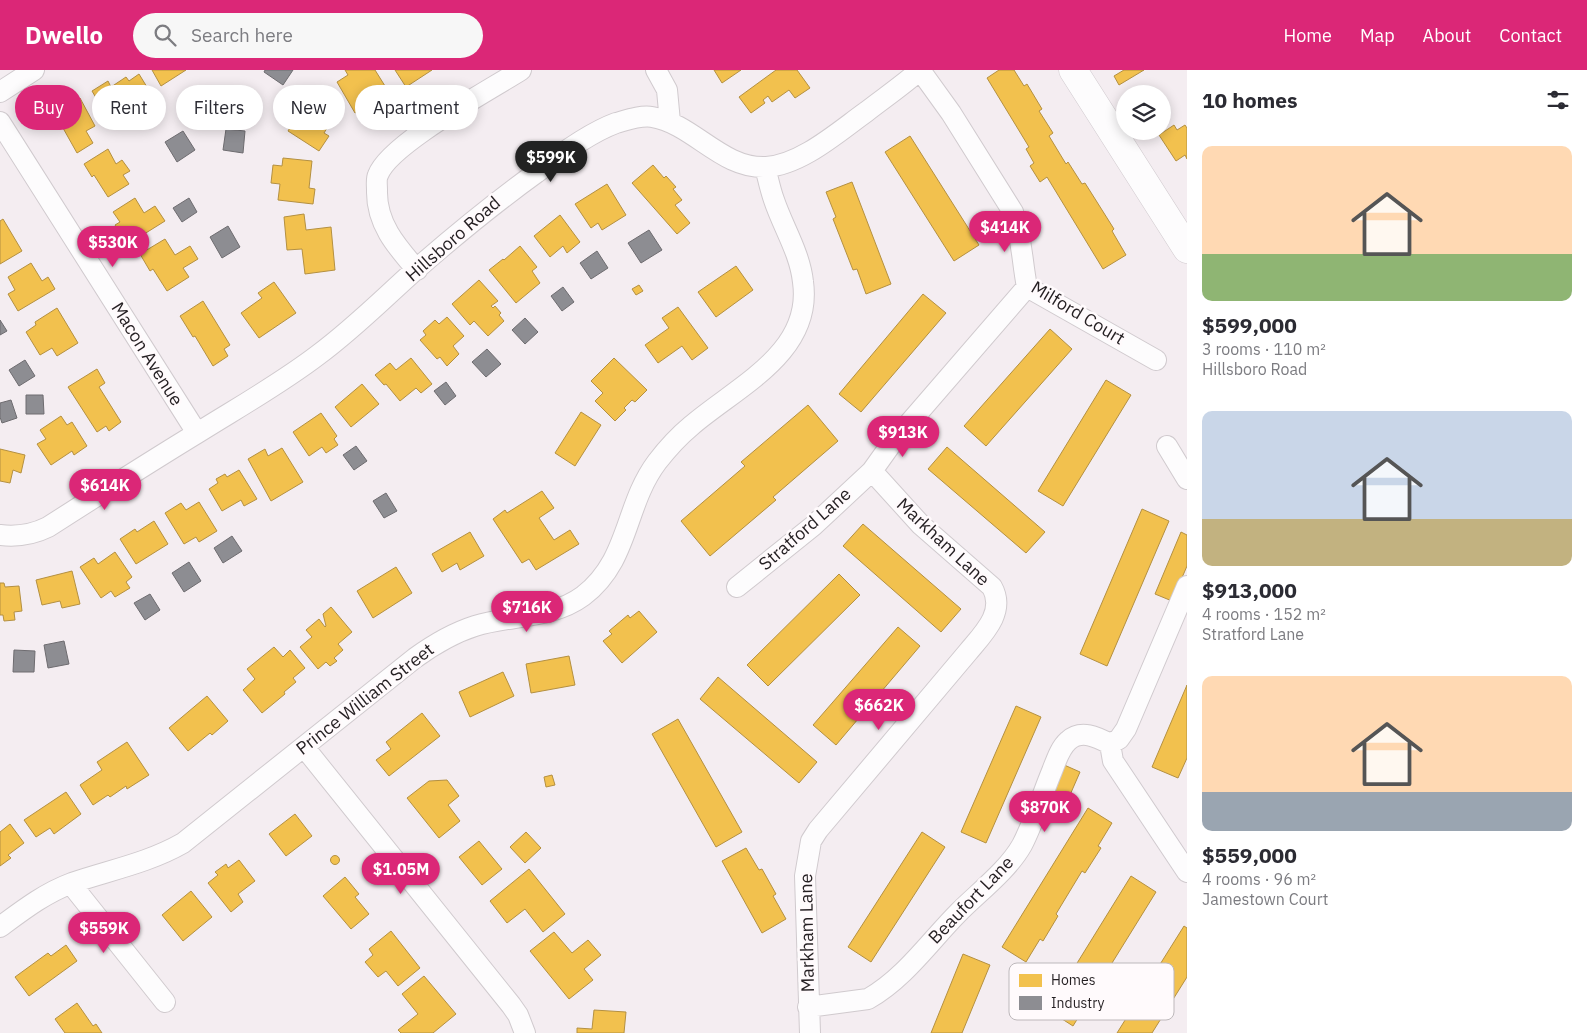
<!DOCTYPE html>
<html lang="en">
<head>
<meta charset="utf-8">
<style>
  :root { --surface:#fff; --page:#f7f7f7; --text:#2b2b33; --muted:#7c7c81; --accent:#db2777 }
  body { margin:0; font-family:"IBM Plex Sans",sans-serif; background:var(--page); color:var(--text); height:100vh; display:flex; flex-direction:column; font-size:19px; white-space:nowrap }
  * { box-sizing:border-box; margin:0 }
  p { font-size:16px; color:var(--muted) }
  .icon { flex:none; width:28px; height:28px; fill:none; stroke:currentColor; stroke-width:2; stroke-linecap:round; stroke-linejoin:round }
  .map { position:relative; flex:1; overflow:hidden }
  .panel { display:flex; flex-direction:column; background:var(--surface); width:400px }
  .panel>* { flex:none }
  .guide { position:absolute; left:15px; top:15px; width:475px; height:45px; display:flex; gap:10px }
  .tools { position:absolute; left:1116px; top:15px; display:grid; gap:10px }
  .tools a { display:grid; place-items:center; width:55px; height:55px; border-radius:50%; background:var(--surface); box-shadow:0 2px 12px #0003; font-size:25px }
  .price { position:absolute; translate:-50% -42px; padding:0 11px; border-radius:18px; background:var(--accent); color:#fff; font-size:16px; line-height:32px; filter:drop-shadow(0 1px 2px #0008) }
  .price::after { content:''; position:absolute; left:50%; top:30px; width:15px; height:11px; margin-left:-8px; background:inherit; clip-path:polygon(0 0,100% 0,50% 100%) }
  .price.current { background:#222; color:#fff }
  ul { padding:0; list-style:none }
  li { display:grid; align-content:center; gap:10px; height:265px; padding:0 15px }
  li span { display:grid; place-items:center; height:155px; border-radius:10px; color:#555 }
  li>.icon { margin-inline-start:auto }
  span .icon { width:90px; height:90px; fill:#fffc; stroke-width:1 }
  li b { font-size:21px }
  h2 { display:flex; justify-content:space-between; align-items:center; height:60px; padding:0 15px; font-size:21px }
  .pill { padding:0 18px; border-radius:22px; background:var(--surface); box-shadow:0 2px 12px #0003; font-size:18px; line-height:45px }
  .pill.current { background:var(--accent); color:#fff }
  header { display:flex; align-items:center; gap:30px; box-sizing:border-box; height:70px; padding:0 25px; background:var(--accent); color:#fff }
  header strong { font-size:24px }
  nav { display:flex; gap:28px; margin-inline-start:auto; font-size:18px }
  .search { width:350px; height:45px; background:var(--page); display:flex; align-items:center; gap:12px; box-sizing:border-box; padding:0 18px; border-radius:28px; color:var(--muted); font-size:19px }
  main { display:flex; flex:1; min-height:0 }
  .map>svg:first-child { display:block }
</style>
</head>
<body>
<header>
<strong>Dwello</strong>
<div class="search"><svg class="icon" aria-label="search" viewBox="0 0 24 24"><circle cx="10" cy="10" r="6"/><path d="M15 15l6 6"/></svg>Search here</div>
<nav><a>Home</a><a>Map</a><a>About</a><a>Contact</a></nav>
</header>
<main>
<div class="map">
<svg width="1187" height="963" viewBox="0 0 1187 963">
  <rect width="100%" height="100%" fill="#f4edf1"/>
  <!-- homes -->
  <path fill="#f2c14e" stroke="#b49041" d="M152 0H186L161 16Z
    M345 0H375L385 16 366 28 370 34 355 43 337 12 348 5Z
    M395 0H432L406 17Z
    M714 0H741L722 13Z
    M776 0H797L810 18 795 28 789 20 772 32 768 26 763 30 765 33 751 43 739 27Z
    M999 0H1014L1024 16 1027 14 1042 39 1039 41 1053 63 1049 66 1066 94 1068 92 1082 114 1085 113 1114 159 1112 161 1126 185 1103 199 1047 107 1040 112 1030 96 1034 93 1026 79 1029 77 987 8Z
    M1124 0H1144L1119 15 1114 6Z
    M139 4 150 22 108 48 92 21 108 11 111 17 126 7 129 11Z
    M311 25 337 42 324 63 329 66 319 81 288 61 296 48 289 43 290 42 300 27 307 32Z
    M80 28 95 56 86 61 93 73 77 83 54 42Z
    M1174 55 1177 60 1185 55 1187 58V89L1185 85 1176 91 1159 65Z
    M910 66 979 175 954 191 885 82Z
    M108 79 116 94 122 90 130 101 123 105 129 114 108 127 94 105 92 107 84 94Z
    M283 88 312 91 309 118 315 119 313 134 278 130 280 114 271 113 273 95 282 96Z
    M653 95 664 108 666 106 676 117 673 119 682 130 675 135 690 153 677 164 632 113Z
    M852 112 891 214 866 224 857 199 853 200 833 149 836 147 826 122Z
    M607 114 626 145 602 160 598 153 591 158 575 134Z
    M135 128 144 143 155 136 165 151 133 171 131 168 126 172 115 155 120 152 113 142Z
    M304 144 306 160 331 157 335 200 305 204 302 179 287 180 284 147Z
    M560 145 580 172 567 183 563 176 550 187 534 166Z
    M3 149 22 181 0 194V151Z
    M165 169 175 185 190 176 198 189 183 198 189 207 167 221 153 199 150 201 140 184Z
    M520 176 537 197 532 201 540 213 516 233 489 200 503 189 504 190Z
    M31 193 42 211 48 207 55 219 18 241 8 224 15 220 8 207Z
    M736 196 753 220 716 247 698 222Z
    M479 210 498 231 491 236 493 238 495 236 501 243 499 245 504 251 488 266 474 251 470 255 452 234Z
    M274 212 296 243 259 268 241 243 262 228 258 223Z
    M639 215 643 221 636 225 632 219Z
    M923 224 946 243 861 342 839 324Z
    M203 231 230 275 224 279 228 286 213 296 195 266 193 267 180 246Z
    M678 237 708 278 692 290 682 276 658 293 645 275 669 258 662 248Z
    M57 238 78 273 57 286 52 278 40 285 26 262 36 255 35 252Z
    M447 247 464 266 453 276 459 284 447 296 440 287 437 289 420 270 426 265 423 261 435 250 439 254Z
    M1050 259 1072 279 986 376 964 356Z
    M411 288 432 314 421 323 416 318 400 331 386 314 384 315 375 305 390 293 396 300Z
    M614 288 647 320 635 332 632 330 624 338 626 340 615 351 595 331 603 323 591 311Z
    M97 299 105 313 99 317 121 352 109 361 106 356 97 362 68 317Z
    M1106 310 1131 325 1063 436 1038 421Z
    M362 314 379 334 351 357 335 337Z
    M808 335 838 371 773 427 776 430 710 486 681 451 745 396 741 392Z
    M581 342 601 355 575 396 555 383Z
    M321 343 337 366 334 369 338 375 326 383 322 377 309 386 293 362Z
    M61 346 67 355 72 352 87 376 74 385 72 381 51 395 37 374 46 369 40 360Z
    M947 377 1045 462 1026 483 928 399Z
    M282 378 303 412 271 431 248 389 265 379 268 386Z
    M0 379 25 385 21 403 13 400 10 413 0 411Z
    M239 400 257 429 244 436 241 430 222 441 209 419 218 413 216 409 225 404 227 407Z
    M542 421 554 438 539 448 554 470 570 460 579 474 536 500 529 489 522 493 493 449 505 440 507 443Z
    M199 432 217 461 199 472 196 467 184 474 165 443 181 433 186 440Z
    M1142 439 1169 451 1107 596 1080 584Z
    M154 451 168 474 136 494 120 469 135 459 137 462Z
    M863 454 961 539 941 562 843 476Z
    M470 462 484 486 460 500 457 493 442 502 432 484Z
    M1181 462 1187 465V496L1172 531 1155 524Z
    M115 482 132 507 126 512 130 518 115 527 111 521 101 528 80 497 94 488 98 494Z
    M396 497 412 523 373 548 357 521Z
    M72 501 80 534 62 538 60 531 42 535 36 510Z
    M839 504 860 525 768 616 747 595Z
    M0 513H4L5 517 19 516 22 541 14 542 15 550 4 551 3 545H0Z
    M331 537 352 562 338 574 343 580 334 588 337 591 330 596 326 592 318 599 300 577 312 567 306 560 319 549 325 557 326 556 323 544Z
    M639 541 657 562 622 593 603 571 612 564 609 561 628 545 630 548Z
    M898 557 920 576 836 675 813 655Z
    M274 577 283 587 290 580 305 598 293 608 296 612 284 622 285 624 262 643 243 620 255 609 247 599Z
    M569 586 575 615 531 623 526 594Z
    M503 602 514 626 470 647 459 622Z
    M718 607 817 692 799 713 700 629Z
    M1187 615V688L1178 708 1152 697Z
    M207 626 228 651 212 665 210 663 188 681 169 658Z
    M1016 636 1041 647 986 773 961 762Z
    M422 643 440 666 389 706 376 690 391 679 386 672Z
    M678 649 742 762 716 777 652 664Z
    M127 672 149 705 127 719 126 716 110 727 108 725 93 735 80 715 102 700 97 692Z
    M1062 694 1080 702 1063 741 1045 733Z
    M552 705 555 715 546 717 544 707Z
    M447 710 459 726 448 735 460 751 439 768 407 728 429 711Z
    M66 722 81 744 54 764 50 758 36 767 24 750Z
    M1088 738 1112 753 1098 776 1101 778 1085 803 1082 801 1056 844 1058 846 1043 871 1040 869 1026 892 1002 877Z
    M295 744 312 766 286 786 269 764Z
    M10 754 24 773 8 785 11 788 0 796V762Z
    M526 762 541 778 525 793 510 777Z
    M922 762 945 777 871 892 848 877Z
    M479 771 502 799 482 815 459 787Z
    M746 778 759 800 762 799 776 824 773 826 786 849 762 863 722 791Z
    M330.5 790a4.5 4.5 0 1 1 9 0a4.5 4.5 0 1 1-9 0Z
    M239 790 255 811 238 824 243 832 231 842 208 813 218 805 215 802 226 794 228 798Z
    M529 799 565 844 543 862 525 839 507 853 490 831Z
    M1131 806 1156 822 1073 956 1048 940Z
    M345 807 359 824 355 827 369 844 351 859 323 826Z
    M191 821 212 847 183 871 162 845Z
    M1184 856 1187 858V907L1152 963H1117Z
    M391 861 420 898 398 916 386 901 378 907 365 892 373 885 369 879Z
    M554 862 572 883 588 870 601 885 584 899 593 910 569 929 530 881Z
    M66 875 77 891 29 926 15 907 48 883 51 886Z
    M963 884 990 895 962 963H931Z
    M424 906 456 944 433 963H401L398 960 418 944 402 924Z
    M77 933 93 956 96 954 102 963H65L55 949Z
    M594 940 626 942 624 963H577V958L592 959Z"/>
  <!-- industry -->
  <path fill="#8d8d92" stroke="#6e6c70" d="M265 0H293L283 15 264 2Z
    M226 59 245 61 243 83 223 80Z
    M183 61 195 80 177 92 165 72Z
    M189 128 197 142 182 152 173 138Z
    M228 156 240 177 222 188 210 167Z
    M649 160 662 180 641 193 628 173Z
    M597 181 608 198 591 209 580 193Z
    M563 217 574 232 562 241 551 226Z
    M525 248 538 262 525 274 512 260Z
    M0 250 7 261 0 265Z
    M487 279 501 294 486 307 472 292Z
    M25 290 35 306 19 316 9 300Z
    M446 312 456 326 445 335 434 321Z
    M26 325H43L44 344H26Z
    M11 330 17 348 2 353 0 347V333Z
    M356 376 367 391 354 400 343 385Z
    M386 423 397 441 384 448 373 431Z
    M232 466 242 481 223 493 214 478Z
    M189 492 201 511 184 522 172 503Z
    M150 524 160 540 145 550 134 533Z
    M64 571 69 594 48 598 44 575Z
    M14 580 35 581 34 602H13Z"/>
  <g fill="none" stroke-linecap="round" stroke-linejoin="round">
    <defs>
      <path id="minor" d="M656 0 667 20 670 52
        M920 0 951 43 1013 142C1022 167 1022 192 1027 217L1156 290
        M0 22 34 0
        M0 52 197 363
        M417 200C396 176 376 153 377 120 377 115 376 109 378 105 389 74 490 20 521 0
        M1167 376 1187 409
        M0 465C17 467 32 465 48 457 98 425 148 393 199 362 239 337 280 314 318 285 352 260 382 230 413 202 453 167 493 134 536 103 559 85 589 63 616 53 627 50 641 45 652 47 694 54 721 99 766 97 801 95 838 62 866 42 884 28 903 15 920 0
        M737 517 813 456 872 401 892 373 1027 217
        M1110 674 1113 691 1187 802
        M304 677 511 935 518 945 525 963
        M71 814 165 932
        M0 857C23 840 45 823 72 813 110 800 148 793 183 773L415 588C433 575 453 563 475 556 510 545 552 549 583 526 630 490 624 436 657 392 667 379 679 366 691 356 736 317 813 283 803 212 800 183 783 157 774 130 770 119 768 108 765 97
        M808 937 868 929C905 908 930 871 959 842 979 822 1008 800 1022 775 1034 752 1042 725 1052 701 1056 691 1060 678 1068 671 1081 659 1097 667 1110 674L1119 669 1126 659 1187 516
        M810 963 805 806 811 771 818 760 968 582C983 564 1006 542 992 517L921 455 872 401"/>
      <path id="secondary" d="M1073 0 1187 179"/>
    </defs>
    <!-- minor casing -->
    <use href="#minor" stroke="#d0cace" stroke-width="22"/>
    <!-- secondary casing -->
    <use href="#secondary" stroke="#d0cace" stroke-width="29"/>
    <!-- minor -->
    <use href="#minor" stroke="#fdfcfd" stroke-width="20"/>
    <!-- secondary -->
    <use href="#secondary" stroke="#fdfcfd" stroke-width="28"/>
  </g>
  <g text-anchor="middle" stroke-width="5" stroke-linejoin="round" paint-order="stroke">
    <!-- street labels -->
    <g font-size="18" fill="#241f22" stroke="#fffafc">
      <text transform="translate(453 169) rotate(-41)" y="6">Hillsboro Road</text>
      <text transform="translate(1078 243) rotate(31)" y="6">Milford Court</text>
      <text transform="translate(147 284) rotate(58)" y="6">Macon Avenue</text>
      <text transform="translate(805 459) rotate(-41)" y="6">Stratford Lane</text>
      <text transform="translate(943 472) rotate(43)" y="6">Markham Lane</text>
      <text transform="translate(365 629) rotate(-38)" y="6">Prince William Street</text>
      <text transform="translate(971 830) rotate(-46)" y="6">Beaufort Lane</text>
      <text transform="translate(807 863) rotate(-91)" y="6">Markham Lane</text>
    </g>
  </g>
  <!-- legend -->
  <rect x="1009" y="893" width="165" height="57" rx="8" fill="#fffafc" stroke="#bdb8bb" stroke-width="1"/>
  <rect x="1019" y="904" width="23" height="13" fill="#f2c14e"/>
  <rect x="1019" y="926" width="23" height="14" fill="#8d8d92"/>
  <g font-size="14" fill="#241f22">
    <text x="1051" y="915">Homes</text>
    <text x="1051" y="938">Industry</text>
  </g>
</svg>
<div class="tools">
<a><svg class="icon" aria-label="layers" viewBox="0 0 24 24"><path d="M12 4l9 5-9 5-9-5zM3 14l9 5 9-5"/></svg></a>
</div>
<b class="price current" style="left:551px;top:113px">$599K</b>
<b class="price" style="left:1005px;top:183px">$414K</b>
<b class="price" style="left:113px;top:198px">$530K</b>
<b class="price" style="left:903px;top:388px">$913K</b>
<b class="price" style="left:105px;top:441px">$614K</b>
<b class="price" style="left:527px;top:563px">$716K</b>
<b class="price" style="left:879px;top:661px">$662K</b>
<b class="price" style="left:1045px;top:763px">$870K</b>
<b class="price" style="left:401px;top:825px">$1.05M</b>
<b class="price" style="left:104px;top:884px">$559K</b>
<div class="guide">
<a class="pill current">Buy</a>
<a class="pill">Rent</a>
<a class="pill">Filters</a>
<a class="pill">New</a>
<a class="pill">Apartment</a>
</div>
</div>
<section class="panel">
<h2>10 homes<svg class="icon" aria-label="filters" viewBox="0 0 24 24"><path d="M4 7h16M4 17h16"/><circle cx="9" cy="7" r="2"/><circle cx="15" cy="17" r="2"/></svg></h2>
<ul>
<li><span style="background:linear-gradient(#ffd9b3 70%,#8fb573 0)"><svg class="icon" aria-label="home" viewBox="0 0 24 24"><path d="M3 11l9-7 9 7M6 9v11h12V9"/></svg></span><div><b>$599,000</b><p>3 rooms · 110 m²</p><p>Hillsboro Road</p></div></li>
<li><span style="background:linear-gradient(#c9d6e8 70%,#c2b280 0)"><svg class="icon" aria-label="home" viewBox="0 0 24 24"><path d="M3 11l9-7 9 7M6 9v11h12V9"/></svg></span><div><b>$913,000</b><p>4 rooms · 152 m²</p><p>Stratford Lane</p></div></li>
<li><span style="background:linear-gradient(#ffd9b3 75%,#9aa5b1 0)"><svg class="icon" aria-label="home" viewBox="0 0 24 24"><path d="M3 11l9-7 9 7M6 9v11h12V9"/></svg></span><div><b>$559,000</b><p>4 rooms · 96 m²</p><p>Jamestown Court</p></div></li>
</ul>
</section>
</main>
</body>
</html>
